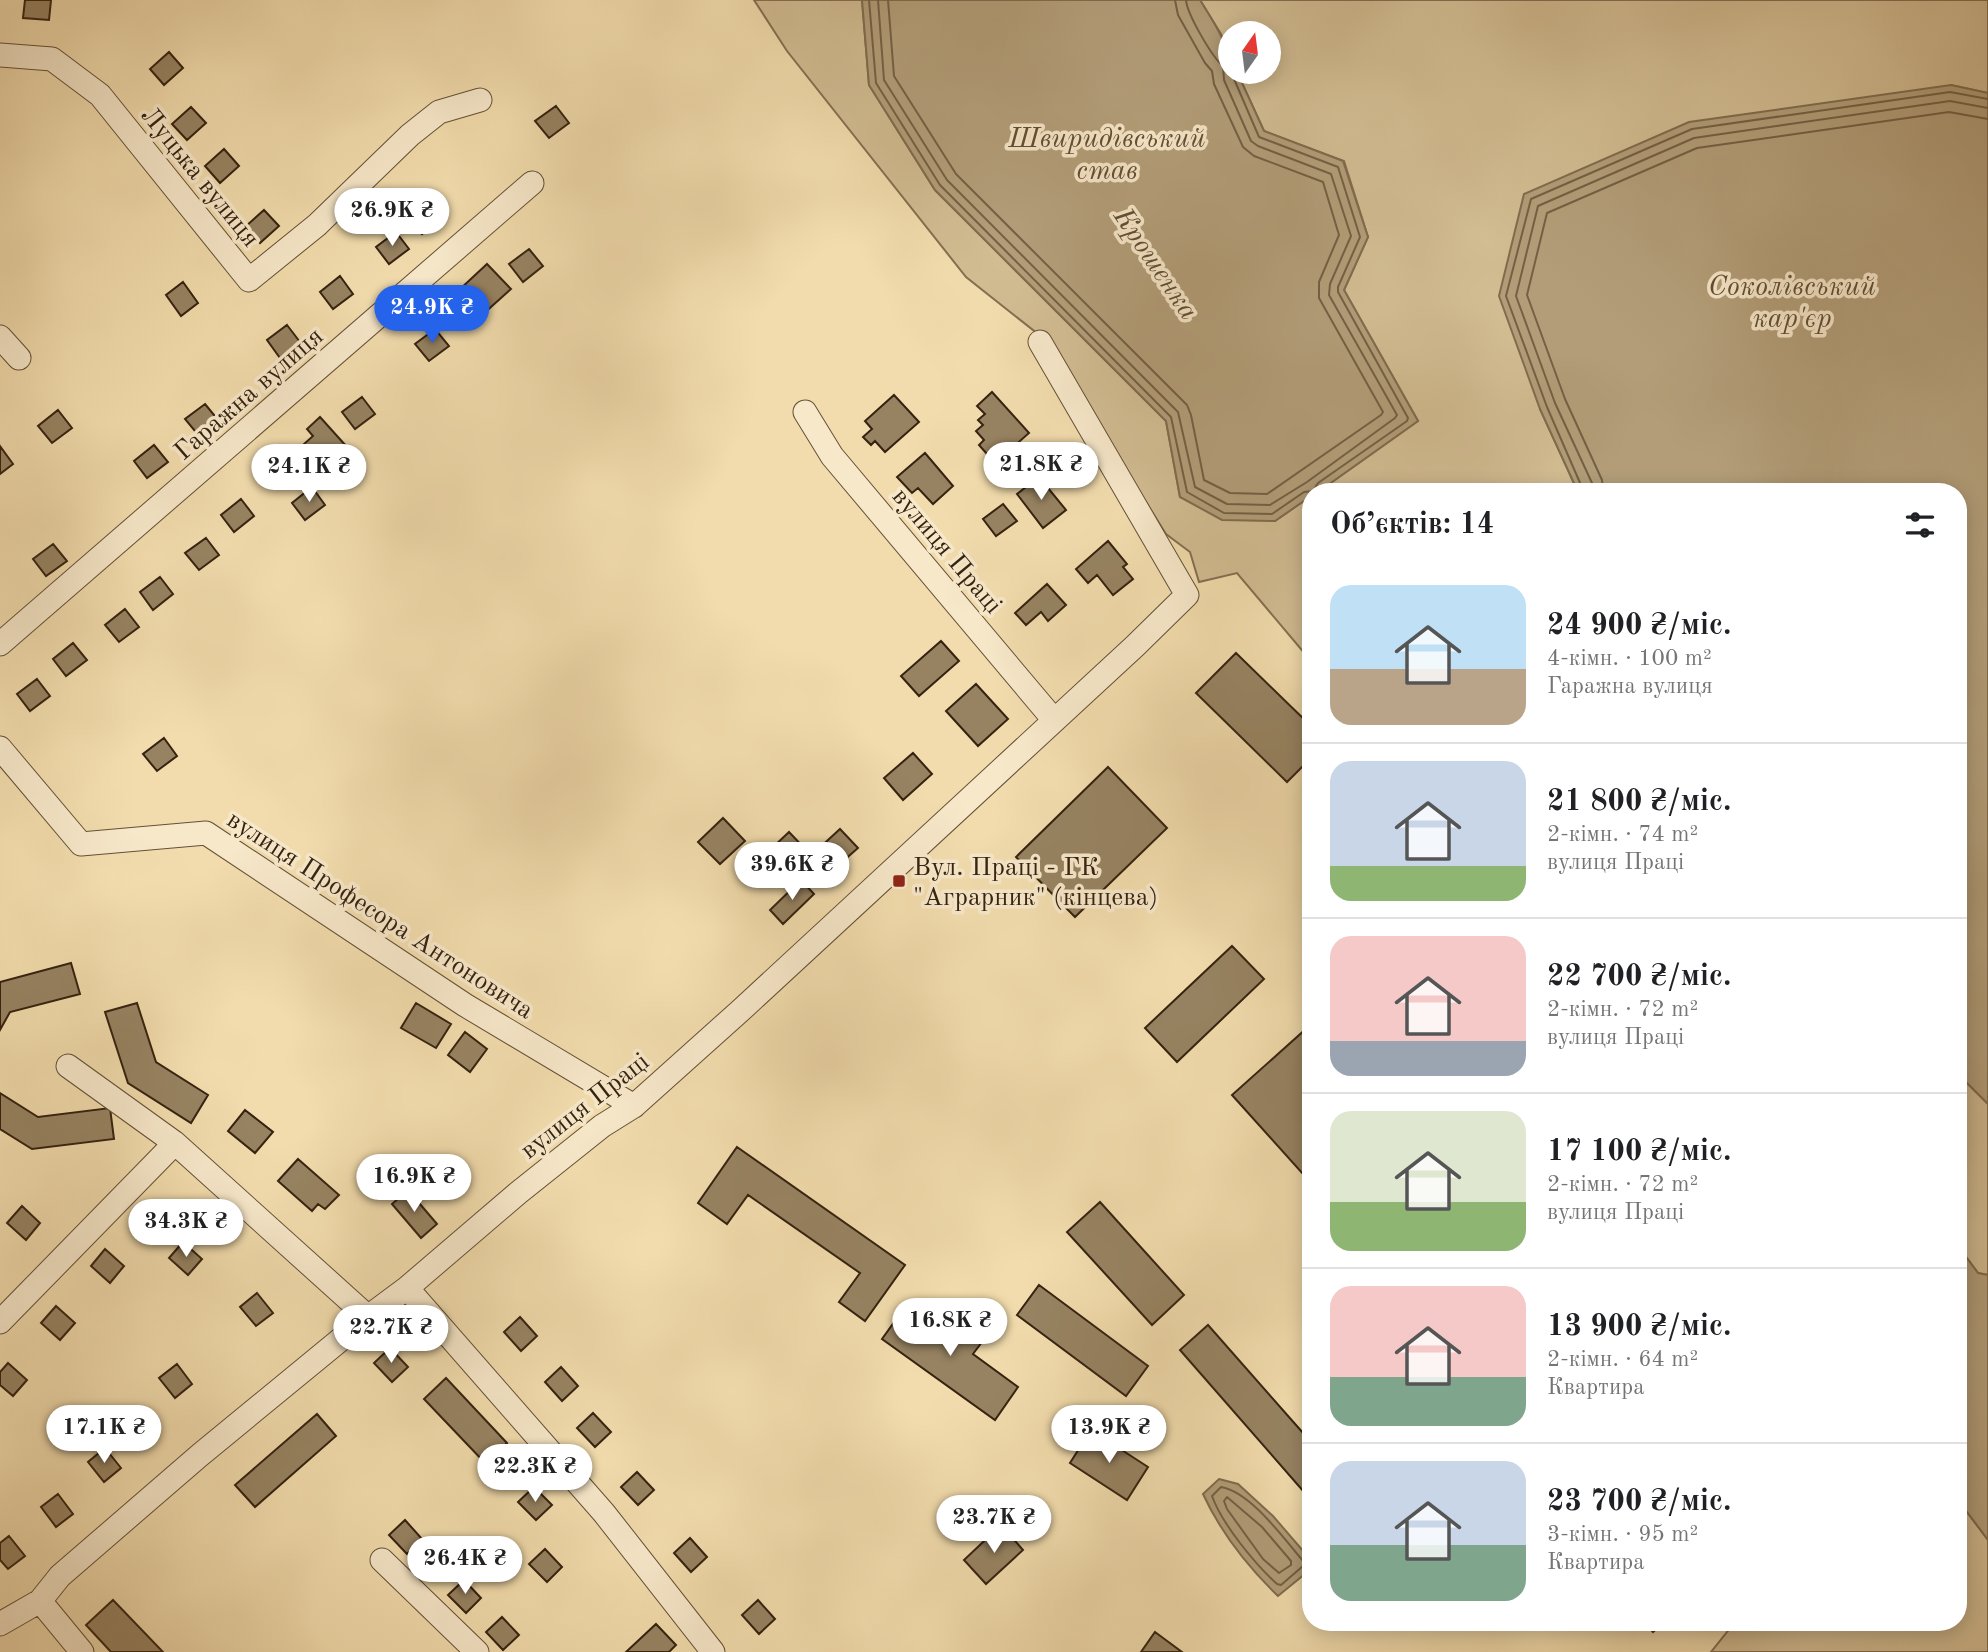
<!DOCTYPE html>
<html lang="uk">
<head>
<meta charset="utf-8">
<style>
  :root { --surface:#fff; --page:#f2f2f2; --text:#202124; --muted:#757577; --line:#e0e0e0; --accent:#2563eb }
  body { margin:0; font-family:"Old Standard TT",serif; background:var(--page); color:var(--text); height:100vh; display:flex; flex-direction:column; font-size:26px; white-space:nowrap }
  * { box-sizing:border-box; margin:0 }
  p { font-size:23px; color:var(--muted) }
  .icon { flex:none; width:38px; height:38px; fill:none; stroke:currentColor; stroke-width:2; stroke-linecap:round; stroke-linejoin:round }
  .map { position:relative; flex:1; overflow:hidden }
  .drawer { position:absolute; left:1302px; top:483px; width:665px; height:1148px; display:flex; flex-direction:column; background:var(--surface); border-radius:28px; box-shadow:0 4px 18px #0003 }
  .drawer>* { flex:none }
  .needle { width:46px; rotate:14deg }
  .buttons { position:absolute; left:1218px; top:21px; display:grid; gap:14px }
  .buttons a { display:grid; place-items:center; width:63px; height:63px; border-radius:50%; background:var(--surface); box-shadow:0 4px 18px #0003; font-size:35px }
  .price { position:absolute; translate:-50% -60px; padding:0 16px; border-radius:24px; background:#fff; color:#222; font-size:23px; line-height:46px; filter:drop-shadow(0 2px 4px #0008) }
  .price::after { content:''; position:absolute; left:50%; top:42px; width:21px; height:16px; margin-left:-10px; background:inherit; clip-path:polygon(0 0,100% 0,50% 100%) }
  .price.selected { background:var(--accent); color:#fff }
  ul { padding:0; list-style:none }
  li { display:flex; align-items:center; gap:21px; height:175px; padding:0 28px }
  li+li { border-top:2px solid var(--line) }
  li span { display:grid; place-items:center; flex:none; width:196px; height:140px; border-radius:21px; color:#555 }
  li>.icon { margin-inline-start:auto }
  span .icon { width:84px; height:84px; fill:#fffc; stroke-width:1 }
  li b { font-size:30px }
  h2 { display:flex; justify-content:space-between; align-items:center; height:84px; padding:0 28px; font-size:30px }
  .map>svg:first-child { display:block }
</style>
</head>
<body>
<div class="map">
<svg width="1988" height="1652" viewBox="0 0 1988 1652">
  <rect width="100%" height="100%" fill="#f2dcad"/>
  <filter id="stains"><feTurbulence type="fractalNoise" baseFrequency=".00286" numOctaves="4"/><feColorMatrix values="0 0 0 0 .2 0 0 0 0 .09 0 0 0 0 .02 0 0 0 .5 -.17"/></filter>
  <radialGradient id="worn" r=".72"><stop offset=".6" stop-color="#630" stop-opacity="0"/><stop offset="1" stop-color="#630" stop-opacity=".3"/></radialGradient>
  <!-- green -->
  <path fill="#d2bc92" stroke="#846f51" stroke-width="2" d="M754 0H862L869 85 935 190 1166 421 1180 497 1275 521 1311 496V661L1237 573 1199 582 1190 552 1166 534 1043 338 966 277 787 51Z
    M1200 0H1988V93L1951 85 1540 409 1578 492H1318L1418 421 1344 290 1368 237 1344 161 1264 131 1237 72H1269V33H1230V56L1221 34Z
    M1958 1074 1988 1104V1275L1978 1273 1958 1246Z
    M1958 1500 1988 1540V1652H1711L1735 1622H1958Z"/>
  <!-- water -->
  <path fill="#b29d78" stroke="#806c4e" stroke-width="2" d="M862 0H1200C1214 23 1230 44 1230 72H1237L1264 131 1343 161 1368 237 1344 290 1418 421 1318 492H1311V496L1275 521 1222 520 1180 497 1166 421 935 190 869 85Z
    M1951 85 1988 93V1104L1958 1074V492H1578L1540 409 1499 296 1524 194 1689 122Z
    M1958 1246 1978 1273 1988 1275V1540L1958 1500Z
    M1219 1479 1238 1484 1273 1516 1311 1560V1569L1278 1596C1248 1567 1221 1533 1203 1494Z"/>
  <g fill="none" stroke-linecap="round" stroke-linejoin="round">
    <!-- shore -->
    <path stroke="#746044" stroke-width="2" d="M869 0 876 83 940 185 1171 417 1187 492 1224 513 1272 514 1304 492 1313 491 1318 483 1407 421 1408 418 1338 292V287L1360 237 1338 167 1259 137 1231 72
      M878 0 884 80 947 180 1178 412 1195 487 1227 504 1270 505 1307 482 1395 418 1397 415 1329 295 1330 284 1351 236 1331 174 1258 146 1251 141 1224 80 1223 66C1212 57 1187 14 1186 0
      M888 0 894 76 956 174 1187 405 1191 415 1204 480 1230 493 1267 494 1381 415 1383 412 1319 298V282L1339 235 1323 182 1254 156 1243 147 1214 84 1212 71 1205 63 1178 15 1175 0
      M1584 492 1547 407 1506 296 1531 199 1692 129 1950 92 1988 99
      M1593 492 1592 483 1555 403 1516 296 1538 206 1694 138 1950 101 1988 108
      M1603 492 1602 480 1565 399 1527 295 1547 213 1697 148 1949 112 1988 119
      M1221 1487C1251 1492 1284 1539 1304 1562L1303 1566 1281 1585 1277 1584C1255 1564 1222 1524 1212 1496Z
      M1227 1497 1262 1527 1291 1561V1565L1279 1573 1263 1559 1227 1509 1224 1501Z"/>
  </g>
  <!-- building -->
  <path fill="#978362" stroke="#352210" stroke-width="2" d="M25 0H51L49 20 23 18Z
    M169 52 183 68 164 85 150 69Z
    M556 106 569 123 549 138 535 121Z
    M191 107 206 123 187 140 172 124Z
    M224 149 239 166 220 183 205 166Z
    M428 201 442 218 422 234 408 216Z
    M264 210 279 226 260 243 245 227Z
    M396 232 409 249 389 264 376 247Z
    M529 249 543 266 523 282 509 264Z
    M487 264 511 289 482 315 459 290Z
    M340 276 353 294 333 309 320 292Z
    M183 282 198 303 181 316 166 295Z
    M287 325 300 342 280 358 267 340Z
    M435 329 449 346 429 361 415 344Z
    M992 392 1029 433 995 463 979 445 984 440 976 431 983 425 978 420 985 414 977 406Z
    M894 395 919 422 885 452 875 441 871 445 863 437 872 429 865 421Z
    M362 397 375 414 355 429 342 412Z
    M205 404 219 421 199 436 185 419Z
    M58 410 72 428 52 443 38 426Z
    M320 417 347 447 325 467 304 444 313 436 307 429Z
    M154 445 168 462 147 478 134 461Z
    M0 446 13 464 0 474Z
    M925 453 953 486 933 504 918 488 912 493 897 477Z
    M1039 477 1066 510 1043 528 1017 494Z
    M312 487 325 505 305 520 292 503Z
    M241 499 254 516 234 532 221 515Z
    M1003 504 1017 521 996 536 983 519Z
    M206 538 219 555 199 570 185 553Z
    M1108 541 1127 564 1123 567 1133 579 1113 595 1097 575 1088 583 1076 569Z
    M53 544 67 561 46 576 33 559Z
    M160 577 173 594 153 610 140 592Z
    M1047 584 1066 605 1048 621 1041 612 1026 625 1015 613Z
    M125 609 139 627 119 642 105 625Z
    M941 641 959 661 919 696 901 676Z
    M73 643 87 660 66 676 53 659Z
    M1236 653 1311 726V758L1287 782 1196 693Z
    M37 679 50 696 30 711 17 694Z
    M976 684 1008 719 978 746 946 711Z
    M164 738 177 756 157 771 143 754Z
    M913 753 932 774 903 800 884 778Z
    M1108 767 1167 828 1075 917 1016 857Z
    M723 818 745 841 720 864 698 842Z
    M840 829 858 848 833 870 816 851Z
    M789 832 825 870 807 886 771 849Z
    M801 880 814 894 783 924 770 910Z
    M1232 946 1264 979 1177 1062 1145 1028Z
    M71 963 80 994 10 1012 0 1030V982Z
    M137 1003 156 1062 208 1095 191 1123 128 1083 105 1012Z
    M416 1003 451 1024 436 1048 401 1028Z
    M1307 1028 1311 1032V1183L1232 1095Z
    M465 1032 487 1049 470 1072 448 1055Z
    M0 1093 38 1117 110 1108 114 1139 32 1149 0 1129Z
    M245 1110 273 1132 255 1153 228 1131Z
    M737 1147 905 1265 865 1321 839 1302 860 1273 748 1195 727 1224 698 1203Z
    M298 1159 339 1195 325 1209 318 1204 312 1211 278 1181Z
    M408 1190 437 1224 421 1238 392 1204Z
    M1100 1202 1184 1295 1152 1325 1067 1232Z
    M22 1206 40 1223 26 1240 7 1223Z
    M183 1242 202 1259 188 1275 169 1258Z
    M105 1249 124 1266 110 1283 91 1266Z
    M1039 1285 1148 1366 1126 1396 1017 1315Z
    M257 1293 273 1313 256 1326 240 1307Z
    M929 1304 982 1342 973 1354 1018 1387 995 1420 882 1339 905 1307 919 1317Z
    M56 1306 75 1323 60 1340 41 1323Z
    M520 1317 537 1336 521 1351 504 1332Z
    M1208 1325 1311 1442V1500L1180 1350Z
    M390 1348 408 1367 392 1382 374 1363Z
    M8 1363 27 1380 13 1396 0 1385V1372Z
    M177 1364 192 1384 175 1398 159 1378Z
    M561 1367 578 1386 562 1401 545 1382Z
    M446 1378 507 1443 486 1464 424 1399Z
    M137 1410 153 1430 136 1444 120 1424Z
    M593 1413 611 1432 595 1447 577 1428Z
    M317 1414 336 1436 255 1507 235 1485Z
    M1091 1430 1148 1467 1127 1500 1070 1463Z
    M105 1448 121 1468 104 1482 88 1462Z
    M637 1472 654 1490 638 1505 621 1487Z
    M534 1487 552 1505 536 1520 518 1502Z
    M58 1494 73 1514 56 1527 41 1507Z
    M405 1520 422 1539 407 1554 389 1535Z
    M1001 1525 1023 1550 986 1584 964 1560Z
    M9 1536 25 1556 8 1569 0 1560V1543Z
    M690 1538 707 1557 691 1572 674 1553Z
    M545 1549 562 1567 547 1582 529 1564Z
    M464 1580 481 1598 466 1613 448 1595Z
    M113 1600 163 1652H111L86 1625Z
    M758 1600 775 1619 759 1634 742 1615Z
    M502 1617 519 1635 503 1650 486 1632Z
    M1645 1622H1664L1653 1632Z
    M656 1624 676 1645 669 1652H626Z
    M1155 1632 1182 1652H1141Z"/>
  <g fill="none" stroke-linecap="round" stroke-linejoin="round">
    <defs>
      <path id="minor" d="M0 55 52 59 100 95 249 280 317 225 410 135 439 112 480 100
        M0 337 19 358
        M805 412 832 456 1054 720
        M0 644 532 183
        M0 748 81 844 206 833 465 1005 634 1106
        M68 1066 175 1143 368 1317
        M407 1288 604 1513 713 1652
        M0 1322 175 1143
        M382 1560 477 1652
        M0 1624 40 1601
        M82 1652 40 1601 60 1576 200 1455 368 1317 407 1288 518 1193 602 1126 634 1106 740 1011 1135 646 1187 595 1040 342"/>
    </defs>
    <!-- minor casing -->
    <use href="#minor" stroke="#645037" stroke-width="25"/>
    <!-- minor -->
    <use href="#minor" stroke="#f7e8ca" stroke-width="23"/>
  </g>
  <!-- markers -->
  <rect fill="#8f2418" stroke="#f7e8ca" stroke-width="2.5" x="892" y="874" width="14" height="14" rx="3.5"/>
  <g text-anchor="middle" stroke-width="7" stroke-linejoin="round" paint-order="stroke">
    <!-- street labels -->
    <g font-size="26" fill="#352210" stroke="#f7e8ca">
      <text transform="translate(201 176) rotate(51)" y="9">Луцька вулиця</text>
      <text transform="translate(248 393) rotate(-41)" y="9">Гаражна вулиця</text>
      <text transform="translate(948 550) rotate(50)" y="9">вулиця Праці</text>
      <text transform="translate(381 914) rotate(33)" y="9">вулиця Професора Антоновича</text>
      <text transform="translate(584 1105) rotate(-38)" y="9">вулиця Праці</text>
    </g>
    <!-- poi labels -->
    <g font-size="26" fill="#352210" stroke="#f7e8ca" text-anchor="start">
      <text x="913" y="875">Вул. Праці - ГК<tspan x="913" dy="30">"Аграрник" (кінцева)</tspan></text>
    </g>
    <!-- water labels -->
    <g font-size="28" font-style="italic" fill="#614d34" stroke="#f7e8ca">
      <text x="1107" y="147">Швиридівський<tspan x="1107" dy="32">став</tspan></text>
      <text transform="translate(1157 263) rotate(56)" y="10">Крошенка</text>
      <text x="1792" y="295">Соколівський<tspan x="1792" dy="32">кар'єр</tspan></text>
    </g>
  </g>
  <rect width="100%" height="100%" filter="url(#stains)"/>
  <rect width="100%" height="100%" fill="url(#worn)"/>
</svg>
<div class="buttons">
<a><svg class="needle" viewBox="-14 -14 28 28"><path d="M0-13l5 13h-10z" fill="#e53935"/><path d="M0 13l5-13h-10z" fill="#757577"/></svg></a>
</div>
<b class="price" style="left:392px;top:248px">26.9K ₴</b>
<b class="price selected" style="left:432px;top:345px">24.9K ₴</b>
<b class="price" style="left:1041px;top:502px">21.8K ₴</b>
<b class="price" style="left:309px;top:504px">24.1K ₴</b>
<b class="price" style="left:792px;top:902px">39.6K ₴</b>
<b class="price" style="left:414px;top:1214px">16.9K ₴</b>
<b class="price" style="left:186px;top:1259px">34.3K ₴</b>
<b class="price" style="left:950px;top:1358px">16.8K ₴</b>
<b class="price" style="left:391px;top:1365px">22.7K ₴</b>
<b class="price" style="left:104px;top:1465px">17.1K ₴</b>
<b class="price" style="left:1109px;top:1465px">13.9K ₴</b>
<b class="price" style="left:535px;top:1504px">22.3K ₴</b>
<b class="price" style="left:994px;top:1555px">23.7K ₴</b>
<b class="price" style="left:465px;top:1596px">26.4K ₴</b>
<section class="drawer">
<h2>Об’єктів: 14<svg class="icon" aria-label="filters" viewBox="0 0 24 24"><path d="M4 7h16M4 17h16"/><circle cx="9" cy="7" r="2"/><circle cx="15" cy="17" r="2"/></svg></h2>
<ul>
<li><span style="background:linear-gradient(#bfe0f5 60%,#b9a48a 0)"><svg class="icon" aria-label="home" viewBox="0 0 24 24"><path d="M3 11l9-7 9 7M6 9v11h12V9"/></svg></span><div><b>24 900 ₴/міс.</b><p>4-кімн. · 100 m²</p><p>Гаражна вулиця</p></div></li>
<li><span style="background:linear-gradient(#c9d6e8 75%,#8fb573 0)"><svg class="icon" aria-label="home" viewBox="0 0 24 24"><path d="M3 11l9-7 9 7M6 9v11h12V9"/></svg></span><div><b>21 800 ₴/міс.</b><p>2-кімн. · 74 m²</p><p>вулиця Праці</p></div></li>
<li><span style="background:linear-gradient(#f6c9c9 75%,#9aa5b1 0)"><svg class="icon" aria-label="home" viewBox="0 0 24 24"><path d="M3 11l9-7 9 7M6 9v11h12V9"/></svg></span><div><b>22 700 ₴/міс.</b><p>2-кімн. · 72 m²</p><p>вулиця Праці</p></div></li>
<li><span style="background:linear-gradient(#dfe7d0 65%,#8fb573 0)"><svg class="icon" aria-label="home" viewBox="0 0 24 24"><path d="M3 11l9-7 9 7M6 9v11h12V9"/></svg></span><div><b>17 100 ₴/міс.</b><p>2-кімн. · 72 m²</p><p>вулиця Праці</p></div></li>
<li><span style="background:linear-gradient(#f6c9c9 65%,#7fa58c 0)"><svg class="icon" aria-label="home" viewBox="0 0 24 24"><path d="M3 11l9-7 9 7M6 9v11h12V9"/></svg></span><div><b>13 900 ₴/міс.</b><p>2-кімн. · 64 m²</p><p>Квартира</p></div></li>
<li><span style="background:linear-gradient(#c9d6e8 60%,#7fa58c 0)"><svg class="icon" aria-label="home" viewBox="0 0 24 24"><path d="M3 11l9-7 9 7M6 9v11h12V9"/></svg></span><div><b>23 700 ₴/міс.</b><p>3-кімн. · 95 m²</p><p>Квартира</p></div></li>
</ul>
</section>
</div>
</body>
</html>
